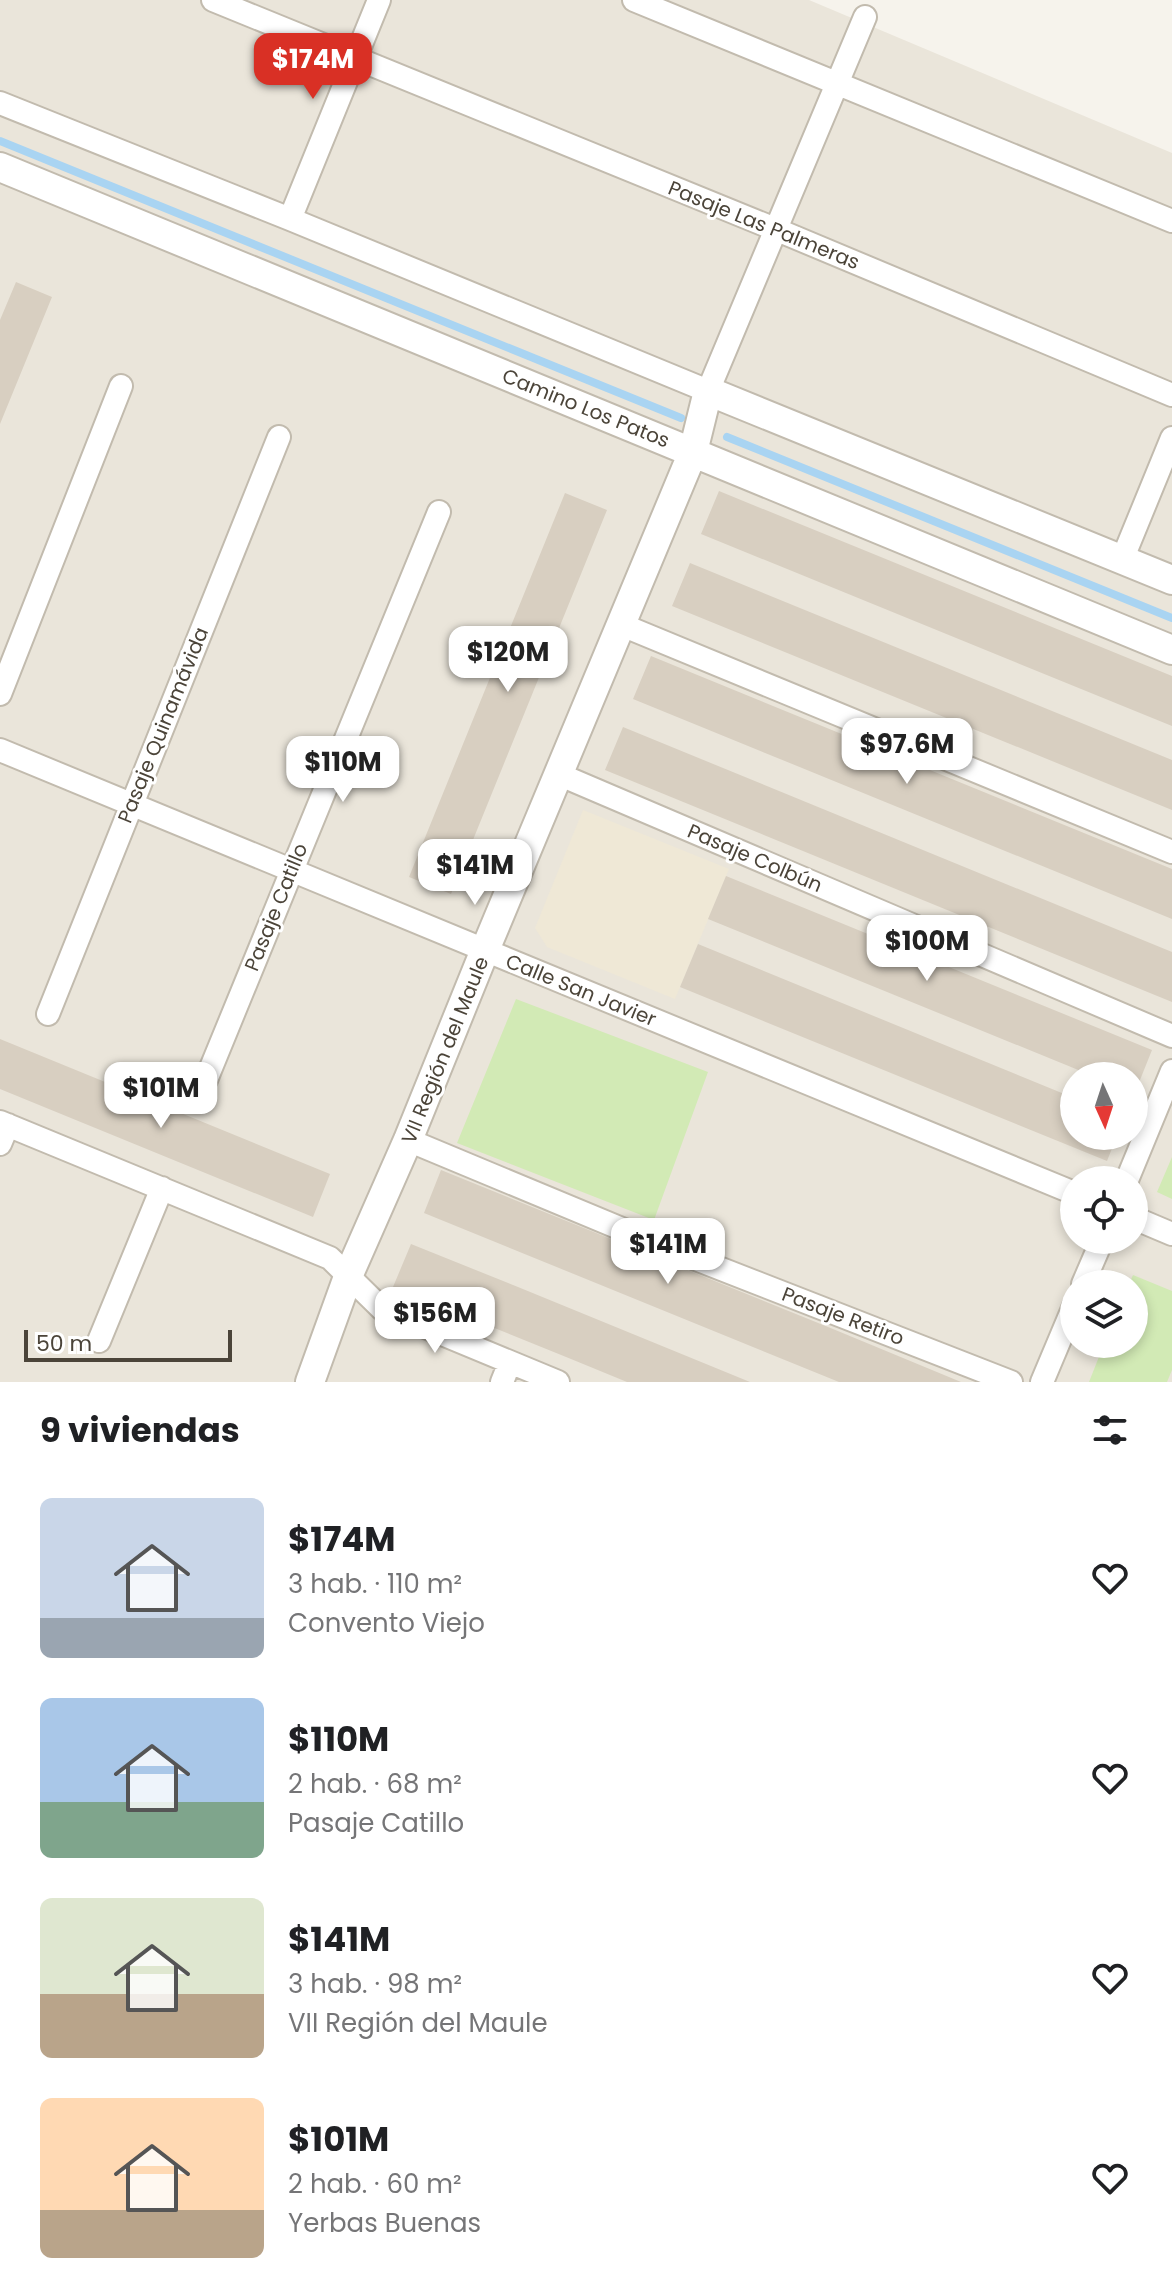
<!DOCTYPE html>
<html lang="es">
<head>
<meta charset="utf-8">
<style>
  :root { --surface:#fff; --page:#f6f6f6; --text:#202124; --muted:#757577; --accent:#d93025 }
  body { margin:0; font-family:Poppins,sans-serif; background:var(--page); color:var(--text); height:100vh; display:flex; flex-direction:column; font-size:30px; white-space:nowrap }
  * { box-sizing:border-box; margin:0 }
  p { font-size:26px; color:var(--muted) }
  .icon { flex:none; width:44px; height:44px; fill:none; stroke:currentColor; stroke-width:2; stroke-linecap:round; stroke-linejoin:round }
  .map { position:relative; height:1382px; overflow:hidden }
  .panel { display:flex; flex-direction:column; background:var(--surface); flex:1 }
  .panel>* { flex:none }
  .needle { width:52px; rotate:177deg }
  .tools { position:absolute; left:1060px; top:1062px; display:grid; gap:16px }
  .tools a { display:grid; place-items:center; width:88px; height:88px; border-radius:50%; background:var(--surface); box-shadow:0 4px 12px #0003; font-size:40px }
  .scale { position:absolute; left:24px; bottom:20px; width:208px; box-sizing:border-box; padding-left:8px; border:4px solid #4b4439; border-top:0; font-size:22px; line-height:28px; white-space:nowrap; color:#4b4439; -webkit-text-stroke:6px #fff; paint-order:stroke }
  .price { position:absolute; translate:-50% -68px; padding:0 18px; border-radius:16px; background:#fff; color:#222; font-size:26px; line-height:52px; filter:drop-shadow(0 2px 4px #0008) }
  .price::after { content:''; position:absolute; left:50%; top:48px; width:24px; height:18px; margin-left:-12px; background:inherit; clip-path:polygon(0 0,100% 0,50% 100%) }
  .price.active { background:var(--accent); color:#fff }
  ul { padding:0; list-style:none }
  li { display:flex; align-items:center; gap:24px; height:200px; padding:0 40px }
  li span { display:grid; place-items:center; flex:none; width:224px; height:160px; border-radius:12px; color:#555 }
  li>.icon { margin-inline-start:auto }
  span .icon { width:96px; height:96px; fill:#fffc; stroke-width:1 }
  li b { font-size:34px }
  h2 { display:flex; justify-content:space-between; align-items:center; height:96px; padding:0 40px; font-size:34px }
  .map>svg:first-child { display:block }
</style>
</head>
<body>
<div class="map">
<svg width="1172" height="1382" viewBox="0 0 1172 1382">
  <rect width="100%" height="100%" fill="#f6f3ec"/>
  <!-- residential -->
  <path fill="#eae5da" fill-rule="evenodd" d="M0 0H809L1172 153V1382H0ZM1074 1076H1134V1136H1074ZM1074 1180H1134V1240H1074ZM1074 1284H1134V1344H1074Z"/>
  <!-- education -->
  <path fill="#efe8d6" d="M583 810 729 869 675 999 547 947 535 928Z"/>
  <!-- green -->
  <path fill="#d2eab5" d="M516 999 708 1072 654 1220 457 1143Z
    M1172 1157V1199L1157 1192Z
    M1133 1275 1172 1291V1370L1167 1382H1089L1104 1344H1134V1284H1129Z"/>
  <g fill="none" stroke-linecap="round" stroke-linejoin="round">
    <!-- stream -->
    <path stroke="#a9d4f2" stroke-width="8" d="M0 141 681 418
      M727 437 1172 618"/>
  </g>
  <!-- building -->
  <path fill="#d8cfc1" d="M16 282 52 297 0 424V320Z
    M719 491 1172 676V726L701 534Z
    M565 493 607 510 451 894 409 877Z
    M690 563 1172 760V810L672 606Z
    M651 656 1172 869V919L633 699Z
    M623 727 1172 952V1002L605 770Z
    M726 876 1152 1050 1134 1095V1076H1093L708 919Z
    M698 944 1074 1098V1136H1117L1107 1161 680 987Z
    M0 1039 330 1174 313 1217 0 1089Z
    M441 1170 833 1329 961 1382H839L424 1213Z
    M411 1244 518 1287 750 1382H627L571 1359 393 1287Z"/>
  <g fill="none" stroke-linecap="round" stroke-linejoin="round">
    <defs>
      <path id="minor" d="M213 0 775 229 1172 395
        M634 0 1172 221
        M0 103 290 219 708 391 865 17
        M290 219 379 0
        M1122 560 1172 438
        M622 625 1172 852
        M0 694 121 386
        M0 750 1074 1193
        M558 774 1172 1036
        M48 1014 279 437
        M206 1080 439 512
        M0 1122 330 1258 382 1309 558 1382
        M408 1140 665 1247 1011 1382
        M0 1144 8 1125
        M1127 1180 1172 1071
        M1134 1218 1172 1234
        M1083 1284 1102 1240
        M99 1341 162 1188
        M502 1382 510 1362
        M1042 1382 1074 1306"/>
      <path id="tertiary" d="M0 167 1172 650
        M310 1382 349 1274 408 1140 485 950 693 452 708 391 1172 580"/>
    </defs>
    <!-- minor casing -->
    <use href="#minor" stroke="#c2bbae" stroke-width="26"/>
    <!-- tertiary casing -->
    <use href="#tertiary" stroke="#c2bbae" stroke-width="32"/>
    <!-- minor -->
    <use href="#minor" stroke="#fff" stroke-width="22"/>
    <!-- tertiary -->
    <use href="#tertiary" stroke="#fff" stroke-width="28"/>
  </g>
  <g text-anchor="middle" stroke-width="6" stroke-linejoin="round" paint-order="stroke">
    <!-- street labels -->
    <g font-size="20" fill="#4b4439" stroke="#fff">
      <text transform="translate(764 225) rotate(22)" y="7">Pasaje Las Palmeras</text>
      <text transform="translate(586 408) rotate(22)" y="7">Camino Los Patos</text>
      <text transform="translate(163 725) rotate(-68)" y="7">Pasaje Quinamávida</text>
      <text transform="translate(755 858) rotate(23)" y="7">Pasaje Colbún</text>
      <text transform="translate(276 907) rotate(-68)" y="7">Pasaje Catillo</text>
      <text transform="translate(581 990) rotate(22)" y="7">Calle San Javier</text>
      <text transform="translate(445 1050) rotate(-68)" y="7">VII Región del Maule</text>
      <text transform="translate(843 1316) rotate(21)" y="7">Pasaje Retiro</text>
    </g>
  </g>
</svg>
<div class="tools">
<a><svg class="needle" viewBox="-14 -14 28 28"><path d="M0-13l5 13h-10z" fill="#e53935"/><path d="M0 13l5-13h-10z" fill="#757577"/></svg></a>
<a><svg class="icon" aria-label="locate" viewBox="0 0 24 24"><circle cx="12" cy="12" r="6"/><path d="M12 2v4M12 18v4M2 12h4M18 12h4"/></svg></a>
<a><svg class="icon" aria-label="layers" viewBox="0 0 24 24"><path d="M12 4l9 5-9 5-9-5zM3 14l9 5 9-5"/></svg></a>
</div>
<div class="scale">50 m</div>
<b class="price active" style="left:313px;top:101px">$174M</b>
<b class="price" style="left:508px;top:694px">$120M</b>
<b class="price" style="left:907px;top:786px">$97.6M</b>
<b class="price" style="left:343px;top:804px">$110M</b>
<b class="price" style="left:475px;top:907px">$141M</b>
<b class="price" style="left:927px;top:983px">$100M</b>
<b class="price" style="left:161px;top:1130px">$101M</b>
<b class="price" style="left:668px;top:1286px">$141M</b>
<b class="price" style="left:435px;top:1355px">$156M</b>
</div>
<section class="panel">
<h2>9 viviendas<svg class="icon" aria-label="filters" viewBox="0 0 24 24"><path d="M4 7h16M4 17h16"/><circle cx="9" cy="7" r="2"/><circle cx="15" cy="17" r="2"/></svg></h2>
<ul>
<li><span style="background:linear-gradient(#c9d6e8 75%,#9aa5b1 0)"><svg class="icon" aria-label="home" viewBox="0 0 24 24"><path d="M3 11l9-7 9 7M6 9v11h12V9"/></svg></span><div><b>$174M</b><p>3 hab. · 110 m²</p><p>Convento Viejo</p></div><svg class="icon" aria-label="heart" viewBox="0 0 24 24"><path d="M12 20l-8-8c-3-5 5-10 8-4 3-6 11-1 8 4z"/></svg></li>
<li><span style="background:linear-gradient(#a9c7e8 65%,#7fa58c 0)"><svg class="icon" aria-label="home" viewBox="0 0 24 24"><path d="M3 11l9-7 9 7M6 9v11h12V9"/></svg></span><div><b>$110M</b><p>2 hab. · 68 m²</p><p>Pasaje Catillo</p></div><svg class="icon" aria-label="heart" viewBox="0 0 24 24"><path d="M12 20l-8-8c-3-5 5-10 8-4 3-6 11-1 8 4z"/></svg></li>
<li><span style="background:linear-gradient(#dfe7d0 60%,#b9a48a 0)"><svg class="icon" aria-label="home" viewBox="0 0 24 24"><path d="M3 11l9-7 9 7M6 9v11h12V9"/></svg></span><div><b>$141M</b><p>3 hab. · 98 m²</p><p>VII Región del Maule</p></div><svg class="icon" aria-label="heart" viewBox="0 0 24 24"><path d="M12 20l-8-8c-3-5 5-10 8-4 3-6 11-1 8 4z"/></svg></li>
<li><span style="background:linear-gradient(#ffd9b3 70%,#b9a48a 0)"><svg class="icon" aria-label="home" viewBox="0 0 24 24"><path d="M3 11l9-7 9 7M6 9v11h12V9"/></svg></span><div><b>$101M</b><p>2 hab. · 60 m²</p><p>Yerbas Buenas</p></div><svg class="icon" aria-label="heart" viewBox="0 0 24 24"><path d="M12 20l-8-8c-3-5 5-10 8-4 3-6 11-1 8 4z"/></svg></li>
</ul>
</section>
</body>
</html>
